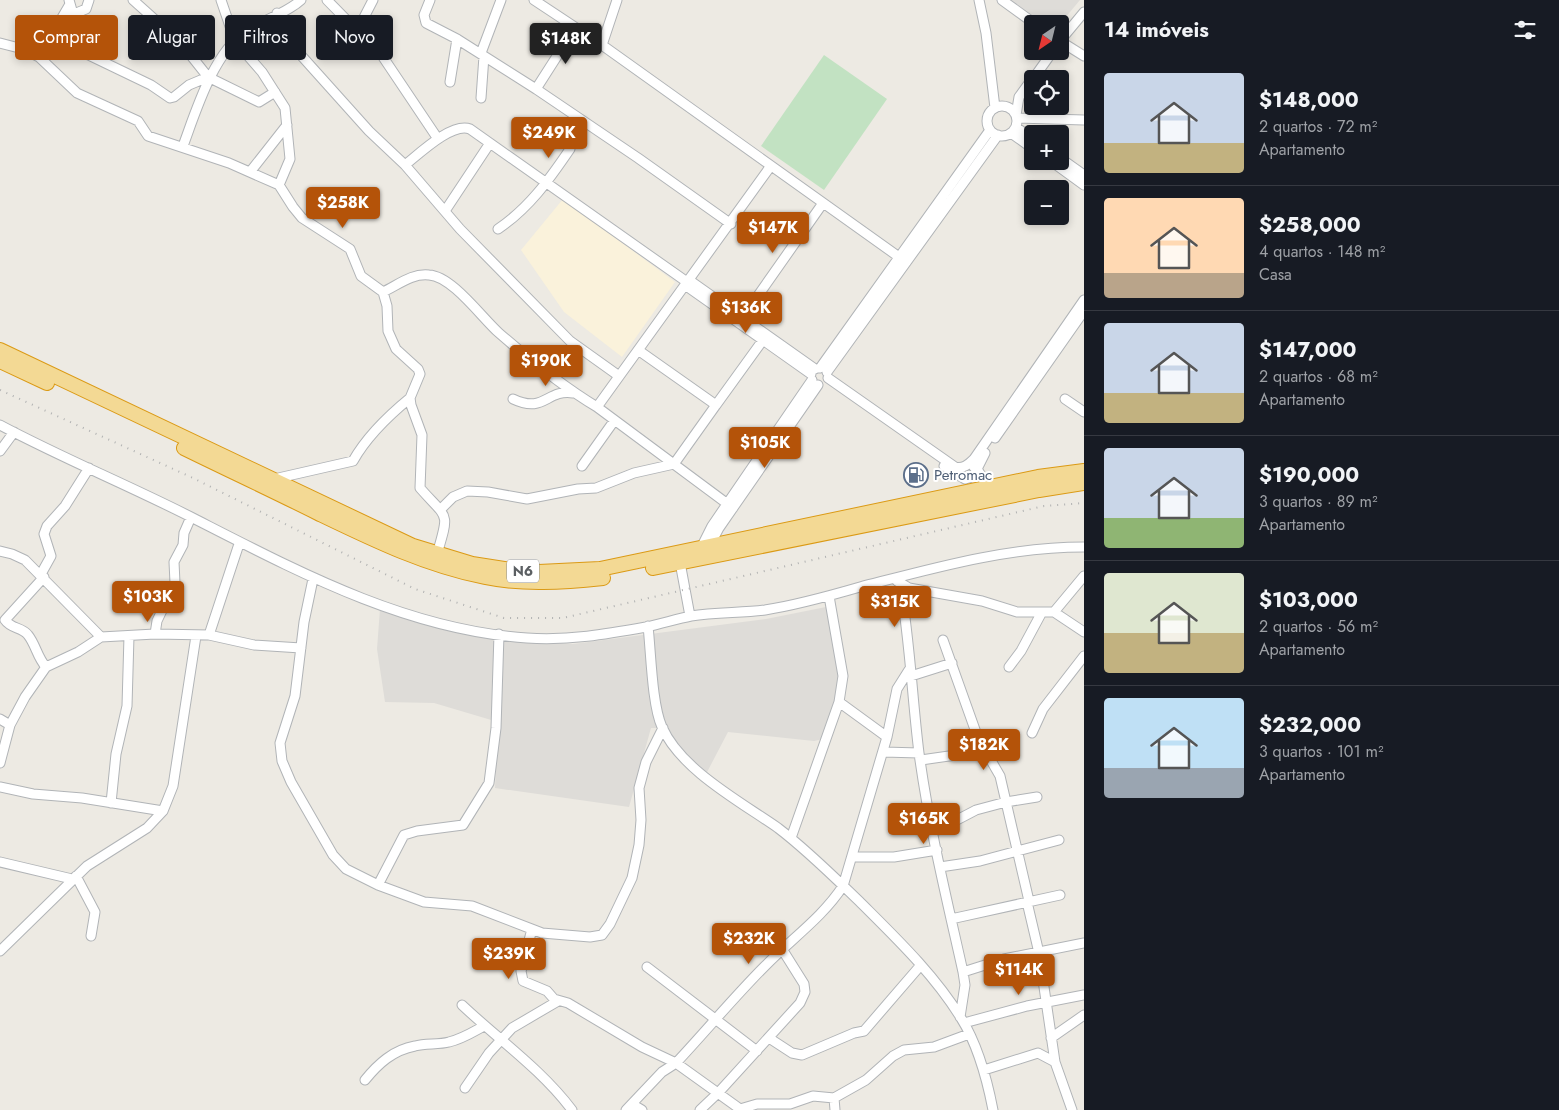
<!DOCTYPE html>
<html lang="pt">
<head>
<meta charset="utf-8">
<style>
  :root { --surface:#171b24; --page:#242831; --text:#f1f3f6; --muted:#9ea1a6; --line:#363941; --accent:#b45309 }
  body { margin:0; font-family:Jost,sans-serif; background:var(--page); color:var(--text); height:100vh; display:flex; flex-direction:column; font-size:19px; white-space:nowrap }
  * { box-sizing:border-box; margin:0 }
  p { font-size:16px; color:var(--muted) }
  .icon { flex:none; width:28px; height:28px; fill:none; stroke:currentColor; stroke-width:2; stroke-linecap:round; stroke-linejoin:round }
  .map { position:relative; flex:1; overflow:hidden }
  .drawer { display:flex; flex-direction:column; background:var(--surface); width:475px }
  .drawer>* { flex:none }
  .hud { position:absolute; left:15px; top:15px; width:475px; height:45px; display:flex; gap:10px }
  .needle { width:32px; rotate:215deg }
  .tools { position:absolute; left:1024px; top:15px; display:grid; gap:10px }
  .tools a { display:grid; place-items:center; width:45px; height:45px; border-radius:5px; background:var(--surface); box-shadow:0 2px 8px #0003; font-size:25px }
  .price { position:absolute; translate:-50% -42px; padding:0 11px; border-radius:5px; background:var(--accent); color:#fff; font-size:16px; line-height:32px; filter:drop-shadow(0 1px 2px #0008) }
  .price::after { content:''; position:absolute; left:50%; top:30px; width:15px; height:11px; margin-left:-8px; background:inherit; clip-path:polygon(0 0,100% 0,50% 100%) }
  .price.selected { background:#222; color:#fff }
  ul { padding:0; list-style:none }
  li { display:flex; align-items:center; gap:15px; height:125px; padding:0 20px }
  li+li { border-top:1px solid var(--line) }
  li span { display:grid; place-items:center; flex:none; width:140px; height:100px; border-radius:5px; color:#555 }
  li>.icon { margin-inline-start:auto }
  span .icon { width:60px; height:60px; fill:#fffc; stroke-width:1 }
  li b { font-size:21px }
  h2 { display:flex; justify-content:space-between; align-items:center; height:60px; padding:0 20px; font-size:21px }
  .pill { padding:0 18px; border-radius:5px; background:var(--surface); box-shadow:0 2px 8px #0003; font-size:18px; line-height:45px }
  .pill.selected { background:var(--accent); color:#fff }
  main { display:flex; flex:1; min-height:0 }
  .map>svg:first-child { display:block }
</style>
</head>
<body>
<main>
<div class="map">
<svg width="1084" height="1110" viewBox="0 0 1084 1110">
  <rect width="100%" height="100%" fill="#edeae3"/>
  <!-- commercial -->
  <path fill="#faf2db" d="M563 199 675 282 622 357 564 312 521 250Z"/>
  <!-- industrial -->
  <path fill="#dedcd8" d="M1008 0H1080L1060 24H1040Z
    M826 607 841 669 839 697 823 739 814 741 728 732 705 776 663 728H651L629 807 495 788 498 722 434 703 385 702 377 649 380 609 499 640 573 644 766 619Z"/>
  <!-- green -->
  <path fill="#c2e2c2" d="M824 55 887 99 824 190 761 146Z"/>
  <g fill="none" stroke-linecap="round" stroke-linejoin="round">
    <defs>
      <path id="minor" d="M69 0 75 21 72 47 151 85 170 98 174 97 189 85 208 77 259 102 275 92
        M133 0 181 43 208 77
        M221 0 235 41 262 72 285 108 290 159 279 185
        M327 0 383 57 438 139
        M430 0 424 15 426 23 457 39 536 89 638 158 731 224
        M534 0 602 45 906 262
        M979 0 986 33 995 108
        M1002 0 1035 24
        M277 13 290 43 369 131 405 165 460 229 570 341 619 376
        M74 14 86 9 89 0
        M358 29 373 0
        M1060 41 1084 12
        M1060 41 1084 56
        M0 43 23 49 39 57 77 93 138 121 148 136 229 163 279 185 293 207 302 218 350 249 361 276 383 292 387 306 388 331 396 349 418 369 420 374 410 398 411 405 422 435 420 488C448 520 450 510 437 554
        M602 45 617 0
        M481 53 501 0
        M39 57 70 4
        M1033 79 1053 51
        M450 82 457 39
        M536 89 575 28
        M481 98 484 56
        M987 121a15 15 0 1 1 30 0a15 15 0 1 1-30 0Z
        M1016 115 1019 97 1032 79
        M1017 118 1084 120
        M1016 127 1032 139
        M1011 133 1032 148
        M183 146C196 111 213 54 245 32 262 20 286 14 301 0
        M1060 158 1084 175
        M1051 161 1084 185
        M405 165C419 154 452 122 470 129L687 282
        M250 172 287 125
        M445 211 490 143
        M498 229C529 208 549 180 570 149
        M689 280 815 369
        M685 285 811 374
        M383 292C398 285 412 273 429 275 452 276 482 318 499 333 530 360 562 386 597 407
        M743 317 823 203
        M638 350 716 405 763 340
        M820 368 990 130
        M827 372 998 135
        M828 378 955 467C963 469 968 465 974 459L1084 300
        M513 399C545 414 546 389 573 393
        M1065 399 1084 412
        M0 425C62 458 128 485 191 517 297 571 406 630 527 638 568 641 607 634 646 627 661 624 676 619 691 616 715 612 741 613 765 610 797 605 829 596 860 587 934 568 1007 547 1084 547
        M995 438 1084 311
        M0 451 14 432
        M985 453 977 469 989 488
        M582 466 614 421
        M944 466 965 479C971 478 974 476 977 469L974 467
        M274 479 353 461C367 436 388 416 410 398
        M733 508 597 407 770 167
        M441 509 453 497 467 491 488 492 527 499 578 489 596 488 634 473 674 464 716 405
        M710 545 719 528 818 385
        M701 548 712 526 812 380
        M0 551 12 554 25 560 101 637
        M679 557 690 616
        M41 574 51 556 44 534 47 526 65 506 89 468
        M44 577 5 620C11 629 22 627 28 635 36 645 37 657 46 667
        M313 579 304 622 295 696 280 743 282 761 291 782 333 855 346 869 378 885 424 902 472 906 542 933 590 937 602 935 610 924 632 878 639 845 641 820 639 788 646 762 663 728
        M897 581 909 588 982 601 1017 612H1054L1084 632
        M900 584C910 640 912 697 919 753 929 827 947 900 963 972L965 985 960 1017
        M1054 612 1084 576
        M648 626C651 653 652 705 662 727 681 770 741 802 778 828 807 850 833 876 859 901 895 937 934 974 961 1018 978 1045 987 1079 993 1110
        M155 634 157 621 175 583 174 562 183 545 184 533 191 517
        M209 635 254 645 301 648
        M943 640 978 738 1000 776 1029 901
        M1009 667 1021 651 1042 612
        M911 676 952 663
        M0 719 10 725
        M1032 733 1043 709 1084 656
        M887 737 897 689 909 670
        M884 752 919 753
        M921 760 963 754 988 753
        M0 763 10 725 25 697 46 667 78 652 101 637 155 634 209 635 239 544
        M0 787 33 794 82 798 163 811
        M111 803 116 754 127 706 129 636
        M934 832 976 810 1006 802 1037 797
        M791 838 839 702 843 676 829 596
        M852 857H894L937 850
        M0 862 72 879
        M940 867 980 861 1059 840
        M76 876 95 912 91 936
        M378 885 404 835 417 831 463 825 489 783 496 728 499 634
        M1027 902 1039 953 1055 1062 1072 1110
        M951 919 1060 895
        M532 929 521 971 523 981 547 991 554 999 568 1003 642 1047 676 1063 740 1109 757 1104H790L813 1096 834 1098 866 1080 893 1056 904 1050 934 1047 969 1034
        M0 951 87 866 147 828 163 811 173 786 196 636
        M647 967 757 1051
        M963 972 1004 959 1084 943
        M462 1005C499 1040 541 1069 572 1110
        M964 1023 1027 1006 1084 995
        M769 1038 792 1053 802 1055 854 1033 864 1031 920 966
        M1051 1038 1084 1015
        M984 1070 1038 1053 1055 1062
        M365 1080C378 1064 393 1050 415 1046 426 1043 438 1045 449 1042 462 1039 473 1032 484 1026
        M465 1088 489 1053 512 1028 558 1001
        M834 1098 835 1110
        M632 1104 642 1110
        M626 1110 662 1072 676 1063C706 1031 734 997 765 966 791 939 822 918 843 886L887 737 839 702
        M700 1110 719 1092 800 1003 805 992 804 984 782 949"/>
      <path id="highway" d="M0 350 413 546 472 564 511 570 539 572 600 569 1038 477 1084 471
        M0 361 47 383
        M184 448C229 470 274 491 318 513 372 539 425 565 485 577 523 585 564 582 603 578
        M653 568 1039 490 1084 483"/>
    </defs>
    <!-- minor casing -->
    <use href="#minor" stroke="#b1b4b7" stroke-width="11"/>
    <!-- highway casing -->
    <use href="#highway" stroke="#db9a15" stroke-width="16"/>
    <!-- minor -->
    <use href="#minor" stroke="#fff" stroke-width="9"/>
    <!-- highway -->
    <use href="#highway" stroke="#f3d994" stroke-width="14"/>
    <!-- rail -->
    <path stroke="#b1b2b2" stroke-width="2" stroke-dasharray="1 6" stroke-linecap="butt" d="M0 390 193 478 415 589 504 618H563L1044 506 1084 503"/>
  </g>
  <!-- icons -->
  <defs>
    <symbol id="fuel-ring" viewBox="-11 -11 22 22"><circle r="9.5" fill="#fff" stroke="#5c6f8a" stroke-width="1.5"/><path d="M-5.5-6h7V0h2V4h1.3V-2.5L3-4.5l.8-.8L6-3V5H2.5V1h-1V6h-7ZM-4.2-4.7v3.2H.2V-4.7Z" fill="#5c6f8a"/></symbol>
  </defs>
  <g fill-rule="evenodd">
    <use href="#fuel-ring" x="902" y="461" width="28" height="28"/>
  </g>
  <g text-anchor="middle" stroke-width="4" stroke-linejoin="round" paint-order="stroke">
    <!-- shield labels -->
    <rect fill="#fff" stroke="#8c8f91" stroke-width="1" x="507" y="559.5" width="32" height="23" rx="4"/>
    <g font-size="14" font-weight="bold" fill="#5b5f62">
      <text x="523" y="576">N6</text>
    </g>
    <!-- service labels -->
    <g font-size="15" fill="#4e5e75" stroke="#fff" text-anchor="start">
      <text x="934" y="480">Petromac</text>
    </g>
  </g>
</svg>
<div class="tools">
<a><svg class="needle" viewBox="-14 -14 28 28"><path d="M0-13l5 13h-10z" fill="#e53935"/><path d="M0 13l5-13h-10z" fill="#9ea1a6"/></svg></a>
<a><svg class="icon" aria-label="locate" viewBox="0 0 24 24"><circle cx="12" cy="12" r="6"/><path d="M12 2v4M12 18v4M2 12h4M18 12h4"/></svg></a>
<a>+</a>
<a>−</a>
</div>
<b class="price selected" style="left:566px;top:65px">$148K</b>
<b class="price" style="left:549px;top:159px">$249K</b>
<b class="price" style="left:343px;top:229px">$258K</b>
<b class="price" style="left:773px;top:254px">$147K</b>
<b class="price" style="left:746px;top:334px">$136K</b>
<b class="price" style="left:546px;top:387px">$190K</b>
<b class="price" style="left:765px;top:469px">$105K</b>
<b class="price" style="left:148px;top:623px">$103K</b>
<b class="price" style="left:895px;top:628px">$315K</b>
<b class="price" style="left:984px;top:771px">$182K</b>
<b class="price" style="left:924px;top:845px">$165K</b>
<b class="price" style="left:749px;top:965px">$232K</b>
<b class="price" style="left:509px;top:980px">$239K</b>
<b class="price" style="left:1019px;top:996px">$114K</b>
<div class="hud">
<a class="pill selected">Comprar</a>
<a class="pill">Alugar</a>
<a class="pill">Filtros</a>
<a class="pill">Novo</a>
</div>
</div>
<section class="drawer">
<h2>14 imóveis<svg class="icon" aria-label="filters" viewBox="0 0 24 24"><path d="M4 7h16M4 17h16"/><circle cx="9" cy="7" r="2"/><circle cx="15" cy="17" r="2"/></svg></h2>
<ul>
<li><span style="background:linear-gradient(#c9d6e8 70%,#c2b280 0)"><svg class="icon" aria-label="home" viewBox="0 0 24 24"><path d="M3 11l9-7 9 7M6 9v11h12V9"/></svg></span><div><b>$148,000</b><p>2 quartos · 72 m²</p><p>Apartamento</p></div></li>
<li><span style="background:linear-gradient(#ffd9b3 75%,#b9a48a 0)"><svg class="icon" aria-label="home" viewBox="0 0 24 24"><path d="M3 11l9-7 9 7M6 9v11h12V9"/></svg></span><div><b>$258,000</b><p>4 quartos · 148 m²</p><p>Casa</p></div></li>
<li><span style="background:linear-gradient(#c9d6e8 70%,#c2b280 0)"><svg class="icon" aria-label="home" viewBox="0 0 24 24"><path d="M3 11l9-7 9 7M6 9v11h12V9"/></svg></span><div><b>$147,000</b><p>2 quartos · 68 m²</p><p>Apartamento</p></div></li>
<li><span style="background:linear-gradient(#c9d6e8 70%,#8fb573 0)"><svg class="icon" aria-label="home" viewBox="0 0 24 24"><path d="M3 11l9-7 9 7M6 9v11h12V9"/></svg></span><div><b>$190,000</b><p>3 quartos · 89 m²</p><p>Apartamento</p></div></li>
<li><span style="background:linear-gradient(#dfe7d0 60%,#c2b280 0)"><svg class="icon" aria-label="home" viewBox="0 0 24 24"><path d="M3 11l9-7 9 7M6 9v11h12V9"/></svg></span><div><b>$103,000</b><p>2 quartos · 56 m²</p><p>Apartamento</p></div></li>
<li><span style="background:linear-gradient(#bfe0f5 70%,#9aa5b1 0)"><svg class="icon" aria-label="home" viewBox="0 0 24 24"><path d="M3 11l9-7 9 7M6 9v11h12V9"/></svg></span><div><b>$232,000</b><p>3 quartos · 101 m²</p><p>Apartamento</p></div></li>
</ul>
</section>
</main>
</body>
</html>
